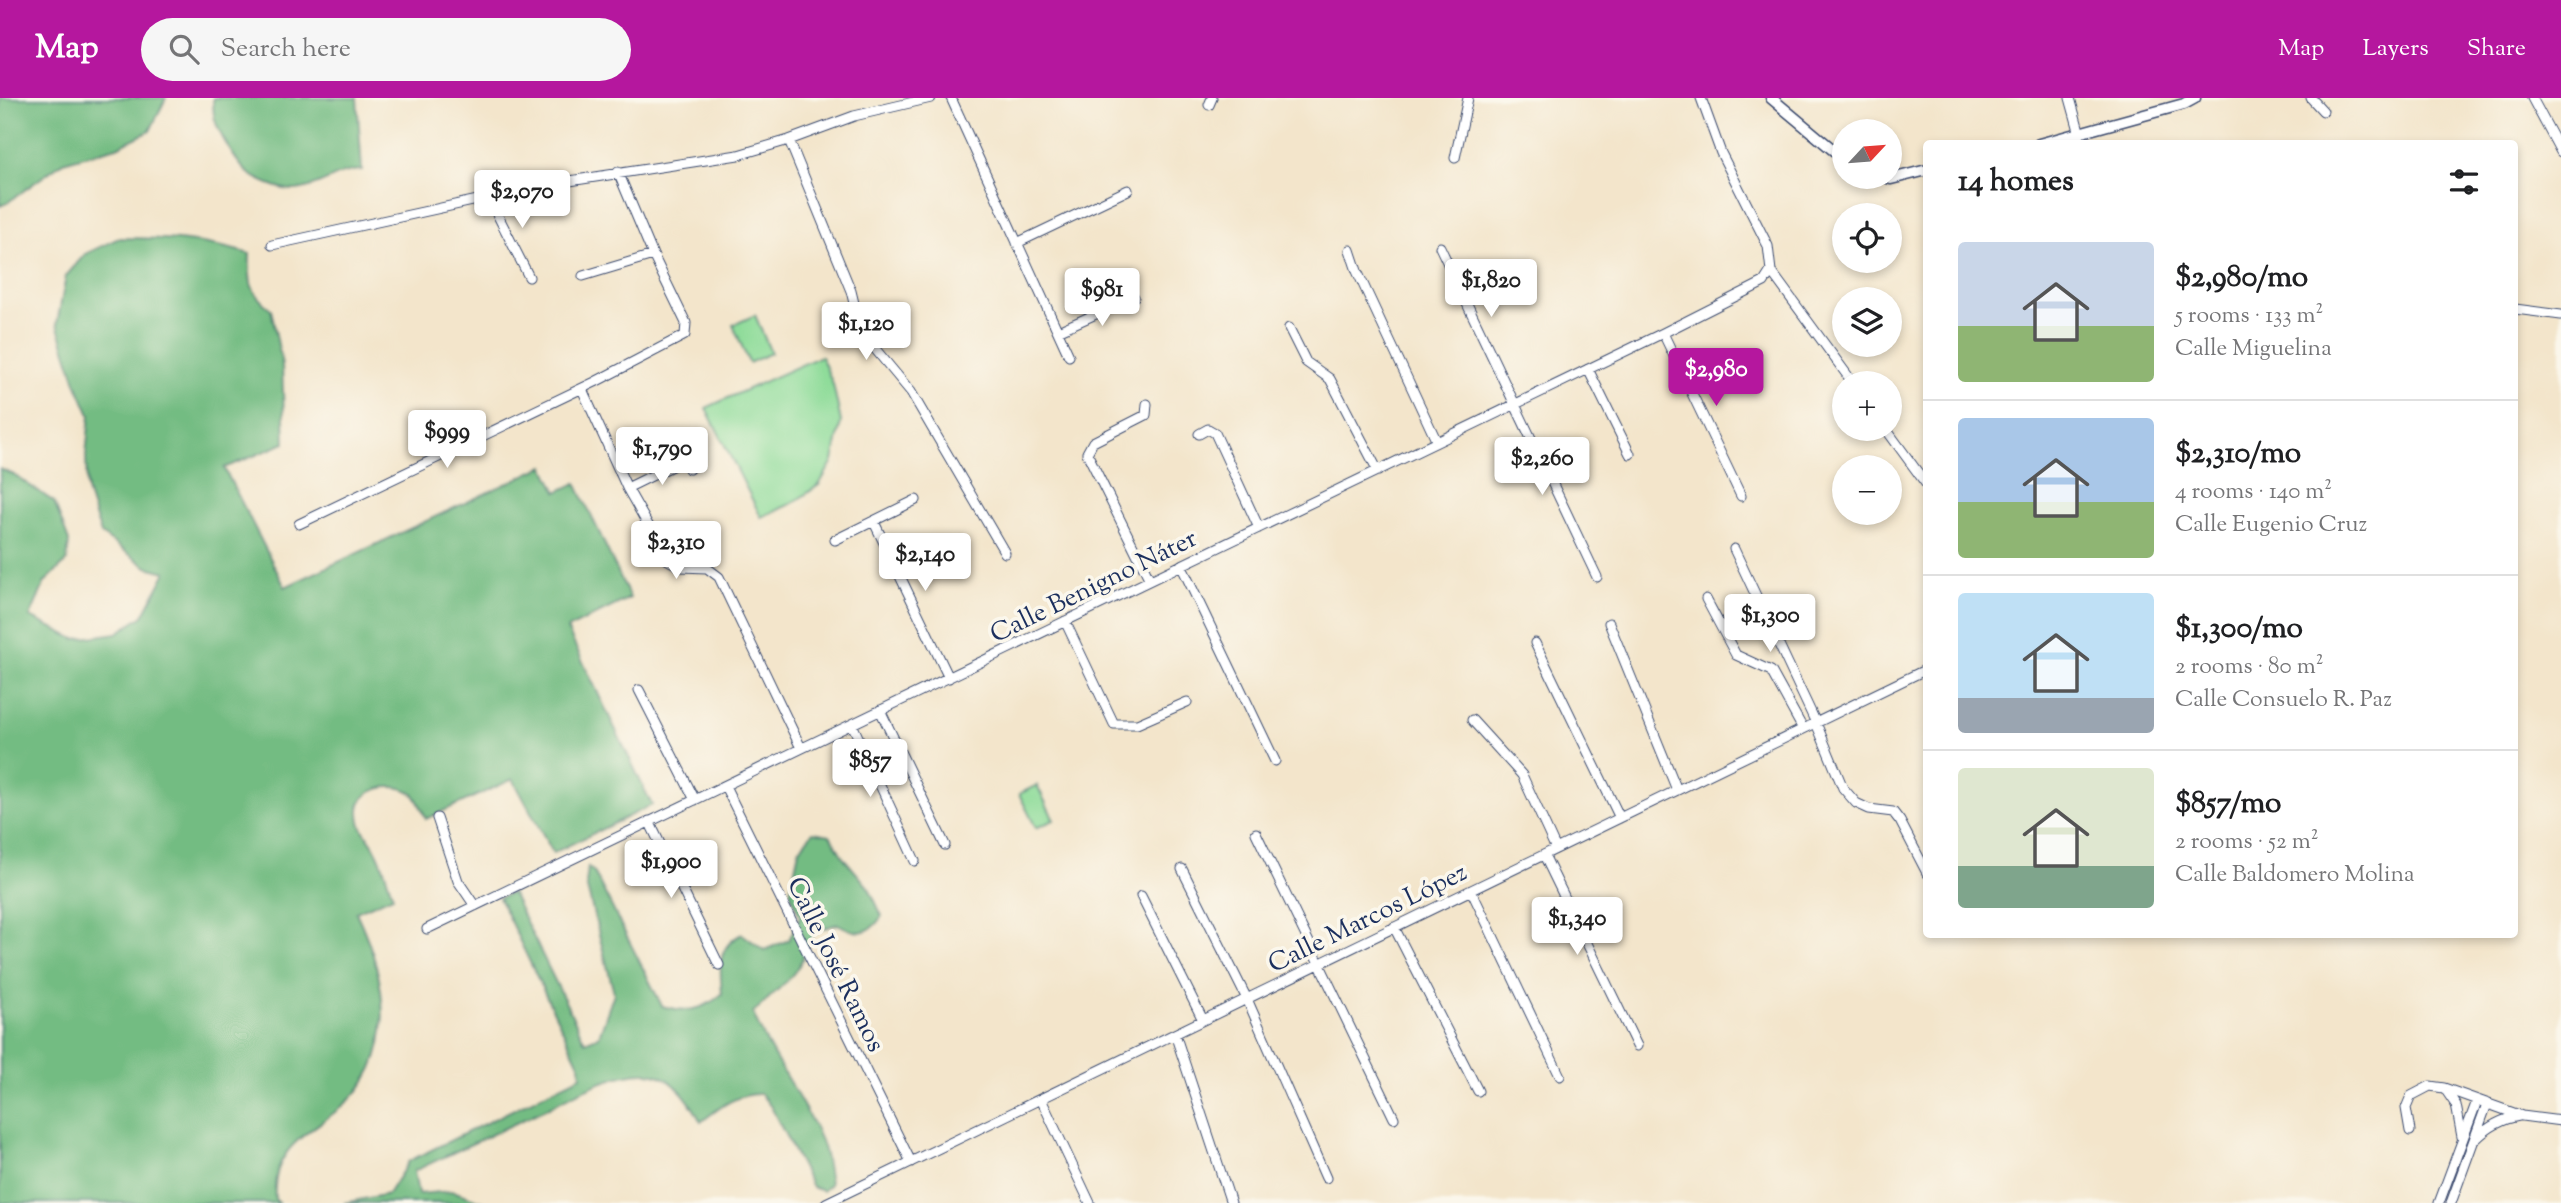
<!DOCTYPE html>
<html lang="en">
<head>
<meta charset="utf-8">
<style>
  :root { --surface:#fff; --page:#f6f6f6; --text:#202124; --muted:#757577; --line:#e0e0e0; --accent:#b5179e }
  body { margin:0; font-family:"Sorts Mill Goudy",serif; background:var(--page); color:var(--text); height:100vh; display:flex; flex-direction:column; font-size:26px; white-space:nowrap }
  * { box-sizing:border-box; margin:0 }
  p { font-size:23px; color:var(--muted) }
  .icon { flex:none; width:38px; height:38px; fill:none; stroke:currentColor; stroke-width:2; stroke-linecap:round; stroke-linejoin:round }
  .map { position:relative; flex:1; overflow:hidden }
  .sheet { position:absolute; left:1923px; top:42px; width:595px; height:798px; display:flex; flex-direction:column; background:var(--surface); border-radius:7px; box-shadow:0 4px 10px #0003 }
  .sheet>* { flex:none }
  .needle { width:46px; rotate:64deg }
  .fabs { position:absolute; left:1832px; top:21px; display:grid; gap:14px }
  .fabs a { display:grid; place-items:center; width:70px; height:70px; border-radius:50%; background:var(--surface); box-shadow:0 4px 10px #0003; font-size:35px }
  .price { position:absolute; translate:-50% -60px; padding:0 16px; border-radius:7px; background:#fff; color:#222; font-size:23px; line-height:46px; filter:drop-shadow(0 2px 4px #0008) }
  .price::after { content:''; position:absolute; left:50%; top:42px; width:21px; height:16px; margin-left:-10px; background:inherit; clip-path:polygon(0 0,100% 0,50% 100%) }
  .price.selected { background:var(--accent); color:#fff }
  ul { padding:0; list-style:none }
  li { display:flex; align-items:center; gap:21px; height:175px; padding:0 35px }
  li+li { border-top:2px solid var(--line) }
  li span { display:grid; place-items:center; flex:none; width:196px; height:140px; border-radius:7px; color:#555 }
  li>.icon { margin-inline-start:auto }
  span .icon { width:84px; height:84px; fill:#fffc; stroke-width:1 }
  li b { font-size:30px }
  h2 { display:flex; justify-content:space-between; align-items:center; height:84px; padding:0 35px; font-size:30px }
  header { display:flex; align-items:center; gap:42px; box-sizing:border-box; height:98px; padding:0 35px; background:var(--accent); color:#fff }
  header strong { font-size:33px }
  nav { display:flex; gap:38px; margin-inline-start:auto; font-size:24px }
  .search { width:490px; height:63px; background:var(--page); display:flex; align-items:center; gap:18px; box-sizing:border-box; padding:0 24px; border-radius:38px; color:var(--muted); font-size:26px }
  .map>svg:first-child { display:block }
</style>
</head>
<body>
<header>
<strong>Map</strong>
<div class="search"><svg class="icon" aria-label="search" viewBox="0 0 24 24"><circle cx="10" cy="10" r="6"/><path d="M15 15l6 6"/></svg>Search here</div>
<nav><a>Map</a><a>Layers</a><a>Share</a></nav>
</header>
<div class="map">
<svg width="2561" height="1105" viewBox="0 0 2561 1105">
  <rect width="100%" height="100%" fill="#fbf7ec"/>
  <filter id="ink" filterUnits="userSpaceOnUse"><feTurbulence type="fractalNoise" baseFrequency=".0143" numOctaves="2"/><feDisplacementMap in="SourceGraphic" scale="14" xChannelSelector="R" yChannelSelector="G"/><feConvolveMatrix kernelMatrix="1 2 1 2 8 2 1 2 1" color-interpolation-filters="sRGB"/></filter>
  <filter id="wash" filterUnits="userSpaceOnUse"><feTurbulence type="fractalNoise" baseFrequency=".00686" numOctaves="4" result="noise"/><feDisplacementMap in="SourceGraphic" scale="28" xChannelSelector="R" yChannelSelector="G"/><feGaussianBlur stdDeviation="1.57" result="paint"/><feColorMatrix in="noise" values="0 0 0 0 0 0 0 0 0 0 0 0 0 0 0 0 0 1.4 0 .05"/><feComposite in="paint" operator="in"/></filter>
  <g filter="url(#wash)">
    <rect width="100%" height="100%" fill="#f3e5cb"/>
    <!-- green -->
    <path fill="#8fdc9a" stroke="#55867c" stroke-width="2" d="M755 217 771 255 749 265 733 227Z
      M821 258 833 286 841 324 833 363 819 387 791 406 761 419 706 310Z
      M1037 687 1054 722 1036 730 1019 696Z"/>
    <!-- forest -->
    <path fill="#73bc82" stroke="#477670" stroke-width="2" d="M0 0H166L150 33 117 49 63 64 7 105 0 108Z
      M213 0H357L362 72C337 72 321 90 296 92 282 93 256 82 246 73 235 62 219 36 215 22 213 15 213 7 213 0Z
      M119 140C167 140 203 142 250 156 249 182 248 194 271 211L282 267 285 345 224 370 285 489 544 368 557 394 576 385 630 500 567 531 652 707 553 755 513 681 426 721C423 714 419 703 414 697 399 682 358 689 359 713 359 733 368 736 376 752 384 766 387 783 393 798L356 814C386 877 403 961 339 1011 305 1038 271 1051 275 1101L279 1105H0V371L14 377 54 404 69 443 67 463 45 484 30 519 75 541 117 535 143 518 166 474 147 469 101 436 87 393 86 357 90 317 77 287 57 226 66 178 85 156Z
      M813 734 830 737 843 759 869 790 882 818C869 838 857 837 838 826 799 836 814 846 796 872 786 886 766 902 753 915 771 961 802 998 821 1043 826 1056 828 1072 830 1086L823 1093 812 1089 771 1009 761 996C737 995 720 1009 701 1024 691 1004 673 977 648 975 613 973 568 1000 537 1015 496 1034 455 1054 414 1073L418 1096 453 1093 486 1105H344L388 1096 409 1063 581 978 580 968 499 800 512 795 585 944 599 938 614 895 586 786 588 769 594 774 662 908C688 915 702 913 722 896 720 870 716 849 742 836L764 852 789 842 800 818 790 794 799 752Z"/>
  </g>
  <g filter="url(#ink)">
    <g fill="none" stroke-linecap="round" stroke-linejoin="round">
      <defs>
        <path id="minor" d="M951 0 1069 258
          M1701 0 1721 55 1768 148 1771 173 1853 285
          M2070 0 2080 36
          M2311 0 2323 13
          M2532 0 2561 54
          M1209 7 1212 0
          M789 42 851 193 861 234 911 294 1005 455
          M1455 60 1468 0
          M489 100 529 179
          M1017 145 1128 92
          M272 147 550 86 738 57 789 42 854 18 931 0
          M1440 149 1597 479
          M1350 152 1357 173 1437 344
          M583 178 653 157
          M2515 211 2561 217
          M1289 230 1306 264 1330 281 1378 373
          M1058 233 1134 199
          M1663 235 1741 398
          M1588 271 1630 356
          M582 291 627 390 668 462 681 469 707 470 719 479 801 650
          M1147 306 1146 317 1093 344 1087 355 1150 482
          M1886 331 1927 387
          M1199 336 1208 331 1215 335 1259 430
          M677 348 689 371
          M627 390 684 362
          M874 424 949 580
          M299 426 595 284 685 237 686 225 653 157 618 74
          M835 442 916 402
          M1734 451 1816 625 1843 690 1856 705 1869 711 1893 714 1900 723 1927 775
          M1181 467 1275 663
          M1706 501 1736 557 1771 573 1803 631
          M1065 523 1114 626H1137L1187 604
          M1609 525 1677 692
          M1535 545 1620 720
          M639 592 695 702
          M880 612 945 747
          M1472 622 1522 677 1556 751
          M852 626 915 763
          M725 688 911 1064
          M437 720 458 783 475 808
          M649 723 719 867
          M1256 735 1394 1020
          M1544 757 1637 948
          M1182 771 1247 901 1326 1080
          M1471 792 1560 978
          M1141 798 1203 922
          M1394 829 1478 993
          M427 831 1663 235 1764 184 1771 173
          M1175 936 1231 1105
          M2445 991 2456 1007 2462 1039
          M1041 1001 1090 1105
          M2410 1033 2406 1010 2411 998 2430 988 2444 990 2522 1018 2561 1023
          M2476 1041C2488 1029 2502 1021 2519 1018
          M826 1105 1927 571
          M2439 1105 2477 1003
          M2451 1105 2487 1006"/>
        <path id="tertiary" d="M1771 0 1844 61
          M2039 46 2184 6 2195 0
          M1885 79 1891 81 1927 72"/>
      </defs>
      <!-- minor casing -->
      <use href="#minor" stroke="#3b4a6e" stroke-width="11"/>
      <!-- tertiary casing -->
      <use href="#tertiary" stroke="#3b4a6e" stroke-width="13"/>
      <!-- minor -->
      <use href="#minor" stroke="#fff" stroke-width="9"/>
      <!-- tertiary -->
      <use href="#tertiary" stroke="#fff" stroke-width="10"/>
    </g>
  </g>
  <g text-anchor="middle" stroke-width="7" stroke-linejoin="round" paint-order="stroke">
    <!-- street labels -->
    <g font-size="26" fill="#1b2f5e" stroke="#fbf7ec">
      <text transform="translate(1093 487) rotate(-26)" y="9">Calle Benigno Náter</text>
      <text transform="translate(1367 819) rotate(-26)" y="9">Calle Marcos López</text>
      <text transform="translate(837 866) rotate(64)" y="9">Calle José Ramos</text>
    </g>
  </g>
</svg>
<div class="fabs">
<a><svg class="needle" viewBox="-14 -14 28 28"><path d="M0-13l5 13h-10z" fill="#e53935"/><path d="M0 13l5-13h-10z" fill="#757577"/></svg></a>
<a><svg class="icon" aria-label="locate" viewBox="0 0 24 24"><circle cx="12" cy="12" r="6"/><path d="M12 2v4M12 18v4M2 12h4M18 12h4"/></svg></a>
<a><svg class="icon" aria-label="layers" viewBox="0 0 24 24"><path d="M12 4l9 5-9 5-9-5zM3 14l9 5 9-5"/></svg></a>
<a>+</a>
<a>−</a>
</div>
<b class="price" style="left:522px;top:132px">$2,070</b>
<b class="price" style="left:1491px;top:221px">$1,820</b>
<b class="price" style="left:1102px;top:230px">$981</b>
<b class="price" style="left:866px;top:264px">$1,120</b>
<b class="price selected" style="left:1716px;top:310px">$2,980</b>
<b class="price" style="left:447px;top:372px">$999</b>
<b class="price" style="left:662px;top:389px">$1,790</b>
<b class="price" style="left:1542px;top:399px">$2,260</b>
<b class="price" style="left:676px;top:483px">$2,310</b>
<b class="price" style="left:925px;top:495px">$2,140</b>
<b class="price" style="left:1770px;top:556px">$1,300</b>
<b class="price" style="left:870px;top:701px">$857</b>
<b class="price" style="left:671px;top:802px">$1,900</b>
<b class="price" style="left:1577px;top:859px">$1,340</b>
<section class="sheet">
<h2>14 homes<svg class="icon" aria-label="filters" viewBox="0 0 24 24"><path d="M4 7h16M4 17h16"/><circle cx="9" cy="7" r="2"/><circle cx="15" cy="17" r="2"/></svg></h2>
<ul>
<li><span style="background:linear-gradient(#c9d6e8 60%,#8fb573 0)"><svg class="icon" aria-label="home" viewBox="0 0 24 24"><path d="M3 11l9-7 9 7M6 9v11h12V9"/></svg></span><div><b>$2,980/mo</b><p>5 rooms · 133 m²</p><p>Calle Miguelina</p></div></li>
<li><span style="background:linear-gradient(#a9c7e8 60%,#8fb573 0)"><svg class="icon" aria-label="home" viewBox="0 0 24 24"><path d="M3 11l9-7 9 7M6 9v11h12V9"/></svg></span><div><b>$2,310/mo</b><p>4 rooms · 140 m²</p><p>Calle Eugenio Cruz</p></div></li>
<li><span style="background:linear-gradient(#bfe0f5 75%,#9aa5b1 0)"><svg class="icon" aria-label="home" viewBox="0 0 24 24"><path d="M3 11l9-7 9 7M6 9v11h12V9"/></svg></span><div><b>$1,300/mo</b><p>2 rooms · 80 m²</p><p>Calle Consuelo R. Paz</p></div></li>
<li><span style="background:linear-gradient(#dfe7d0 70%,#7fa58c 0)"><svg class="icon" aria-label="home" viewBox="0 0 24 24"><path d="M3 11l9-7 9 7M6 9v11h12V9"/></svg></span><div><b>$857/mo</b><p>2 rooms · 52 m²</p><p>Calle Baldomero Molina</p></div></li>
</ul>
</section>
</div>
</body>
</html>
